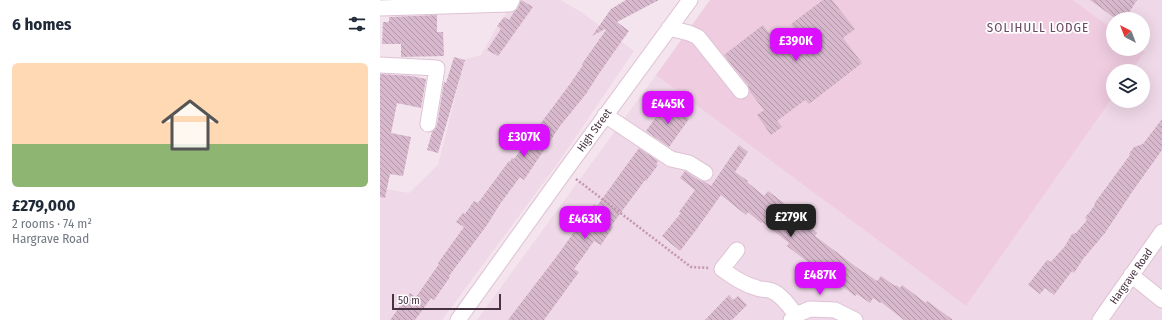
<!DOCTYPE html>
<html lang="en">
<head>
<meta charset="utf-8">
<style>
  :root { --surface:#fff; --page:#f6f6f7; --text:#1f2937; --muted:#747a83; --line:#e0e1e3; --accent:#da10ff }
  body { margin:0; font-family:"Fira Sans Condensed",sans-serif; background:var(--page); color:var(--text); height:100vh; display:flex; flex-direction:column; font-size:15px; white-space:nowrap }
  * { box-sizing:border-box; margin:0 }
  p { font-size:13px; color:var(--muted) }
  .icon { flex:none; width:22px; height:22px; fill:none; stroke:currentColor; stroke-width:2; stroke-linecap:round; stroke-linejoin:round }
  .map { position:relative; flex:1; overflow:hidden }
  .panel { display:flex; flex-direction:column; background:var(--surface); width:380px }
  .panel>* { flex:none }
  .needle { width:26px; rotate:318deg }
  .fabs { position:absolute; left:726px; top:12px; display:grid; gap:8px }
  .fabs a { display:grid; place-items:center; width:44px; height:44px; border-radius:50%; background:var(--surface); box-shadow:0 4px 16px #0002; font-size:20px }
  .scale { position:absolute; left:12px; bottom:10px; width:109px; box-sizing:border-box; padding-left:4px; border:2px solid #473341; border-top:0; font-size:11px; line-height:14px; white-space:nowrap; color:#473341; -webkit-text-stroke:3px #fff; paint-order:stroke }
  .price { position:absolute; translate:-50% -34px; padding:0 9px; border-radius:8px; background:var(--accent); color:#fff; font-size:13px; line-height:26px; filter:drop-shadow(0 1px 2px #0008) }
  .price::after { content:''; position:absolute; left:50%; top:24px; width:12px; height:9px; margin-left:-6px; background:inherit; clip-path:polygon(0 0,100% 0,50% 100%) }
  .price.selected { background:#222; color:#fff }
  ul { padding:0; list-style:none }
  li { display:grid; align-content:center; gap:8px; height:212px; padding:0 12px }
  li+li { border-top:1px solid var(--line) }
  li span { display:grid; place-items:center; height:124px; border-radius:6px; color:#555 }
  li>.icon { margin-inline-start:auto }
  span .icon { width:72px; height:72px; fill:#fffc; stroke-width:1 }
  li b { font-size:17px }
  h2 { display:flex; justify-content:space-between; align-items:center; height:48px; padding:0 12px; font-size:17px }
  main { display:flex; flex:1; min-height:0 }
  .map>svg:first-child { display:block }
</style>
</head>
<body>
<main>
<section class="panel">
<h2>6 homes<svg class="icon" aria-label="filters" viewBox="0 0 24 24"><path d="M4 7h16M4 17h16"/><circle cx="9" cy="7" r="2"/><circle cx="15" cy="17" r="2"/></svg></h2>
<ul>
<li><span style="background:linear-gradient(#ffd9b3 65%,#8fb573 0)"><svg class="icon" aria-label="home" viewBox="0 0 24 24"><path d="M3 11l9-7 9 7M6 9v11h12V9"/></svg></span><div><b>£279,000</b><p>2 rooms · 74 m²</p><p>Hargrave Road</p></div></li>
</ul>
</section>
<div class="map">
<svg width="782" height="320" viewBox="0 0 782 320">
  <defs>
    <pattern id="building-back-hatch" width="6" height="6" patternUnits="userSpaceOnUse"><rect width="6" height="6" fill="#d7b8cd"/><path d="M-1 5l2 2M0 0l6 6M5-1l2 2" fill="none" stroke="#b096a8"/></pattern>
  </defs>
  <rect width="100%" height="100%" fill="#f4e4ee"/>
  <!-- residential -->
  <path fill="#efd8e7" d="M136 0H181L201 12 254 51 178 163 62 320H0V188L29 193 58 165 85 59 101 55 116 28Z
    M693 0H782V320H97L276 75 586 306 733 97V101H763V71H751L765 52 761 49H763V19H733V29Z"/>
  <!-- education -->
  <path fill="#efcce0" d="M330 0H693L733 29V49H761L765 52 751 71H733V97L586 306 276 75Z"/>
  <!-- building -->
  <path fill="url(#building-back-hatch)" d="M141 0 153 7 118 56 107 50 121 29 117 26 124 17 129 20 134 12 138 8Z
    M246 0H279L237 22 249 31 241 42 218 75 206 94 180 126 144 180 140 177 120 204 107 225 69 276 70 277 54 300 51 298 35 320H10L30 293 36 297 59 264 58 263 84 227 76 222 83 213 85 214 94 201 98 203 129 161 130 162 132 158 134 159 190 84 203 65 202 64 226 30 225 29 212 36 231 9Z
    M443 0H452L475 29 463 38 482 63 429 104 425 100 397 121 402 127 391 135 377 115 384 110 370 92 368 85 344 55 383 25 396 42 414 28 411 24Z
    M710 0H757L745 19H736Z
    M57 15V32H63L64 56 21 57V44H2L3 22H9V17Z
    M74 57 85 60 58 153 47 150 52 132 55 129 57 125 64 82 66 83Z
    M0 74 32 76 46 79 41 108 17 103 11 133 31 137 23 176 10 174 5 198 0 197Z
    M287 102 309 119 289 147 266 131Z
    M782 119V150L752 192 725 233 703 259 694 273 692 271 674 295 665 288 660 294 648 285 667 260 671 262 685 246 692 234 696 233 707 220 705 218 715 205 714 204 750 155 749 154 754 147 763 144Z
    M359 145 368 152 355 172 368 181 367 182 384 196 388 191 413 210 434 227 432 229 437 233 435 236 483 272H484L497 281 501 276 515 286 516 285 520 288 522 285 546 303 547 301 573 320H524L501 302 500 303 493 298 490 303 477 294 475 296 457 282 459 279 437 262 433 266 407 246 409 243 382 222 381 223 368 212 366 215 341 195 316 230 300 251 282 236 301 213 299 212 315 190 300 178 305 171 320 181 325 182 331 186Z
    M259 148 278 161 276 164 278 165 266 181 265 180 231 226 233 227 221 245 214 241 194 269 199 272 164 320H128L177 256 214 204 217 206Z
    M349 295 353 300 358 296 367 305 352 320H325Z"/>
  <g fill="none" stroke-linecap="round" stroke-linejoin="round">
    <defs>
      <path id="minor" d="M0 8 130 4 132 0
        M289 28 309 33 318 37 361 91
        M0 65 57 68 48 124
        M225 115 291 159 309 163 325 173
        M357 250 342 269C353 277 363 284 377 288 382 290 388 289 392 291 402 295 410 307 416 315
        M751 275 782 300
        M78 320 185 171 310 0
        M411 320 416 315 430 309 455 310 475 320
        M720 320 782 232"/>
    </defs>
    <!-- minor casing -->
    <use href="#minor" stroke="#dec2d4" stroke-width="17"/>
    <!-- path -->
    <path stroke="#c495b4" stroke-width="2.5" stroke-dasharray="2 2" stroke-linecap="butt" d="M196 179 311 267 330 268"/>
    <!-- minor -->
    <use href="#minor" stroke="#fff" stroke-width="15"/>
  </g>
  <g text-anchor="middle" stroke-width="3.5" stroke-linejoin="round" paint-order="stroke">
    <!-- street labels -->
    <g font-size="11" fill="#473341" stroke="#fff">
      <text transform="translate(214 130) rotate(-54)" y="4">High Street</text>
      <text transform="translate(751 276) rotate(-55)" y="4">Hargrave Road</text>
    </g>
    <!-- quarter labels -->
    <g font-size="13" letter-spacing="1" fill="#6a4961" stroke="#fff">
      <text x="658" y="32">SOLIHULL LODGE</text>
    </g>
  </g>
</svg>
<div class="fabs">
<a><svg class="needle" viewBox="-14 -14 28 28"><path d="M0-13l5 13h-10z" fill="#e53935"/><path d="M0 13l5-13h-10z" fill="#747a83"/></svg></a>
<a><svg class="icon" aria-label="layers" viewBox="0 0 24 24"><path d="M12 4l9 5-9 5-9-5zM3 14l9 5 9-5"/></svg></a>
</div>
<div class="scale">50 m</div>
<b class="price" style="left:416px;top:62px">£390K</b>
<b class="price" style="left:288px;top:125px">£445K</b>
<b class="price" style="left:144px;top:158px">£307K</b>
<b class="price selected" style="left:411px;top:238px">£279K</b>
<b class="price" style="left:205px;top:240px">£463K</b>
<b class="price" style="left:440px;top:296px">£487K</b>
</div>
</main>
</body>
</html>
